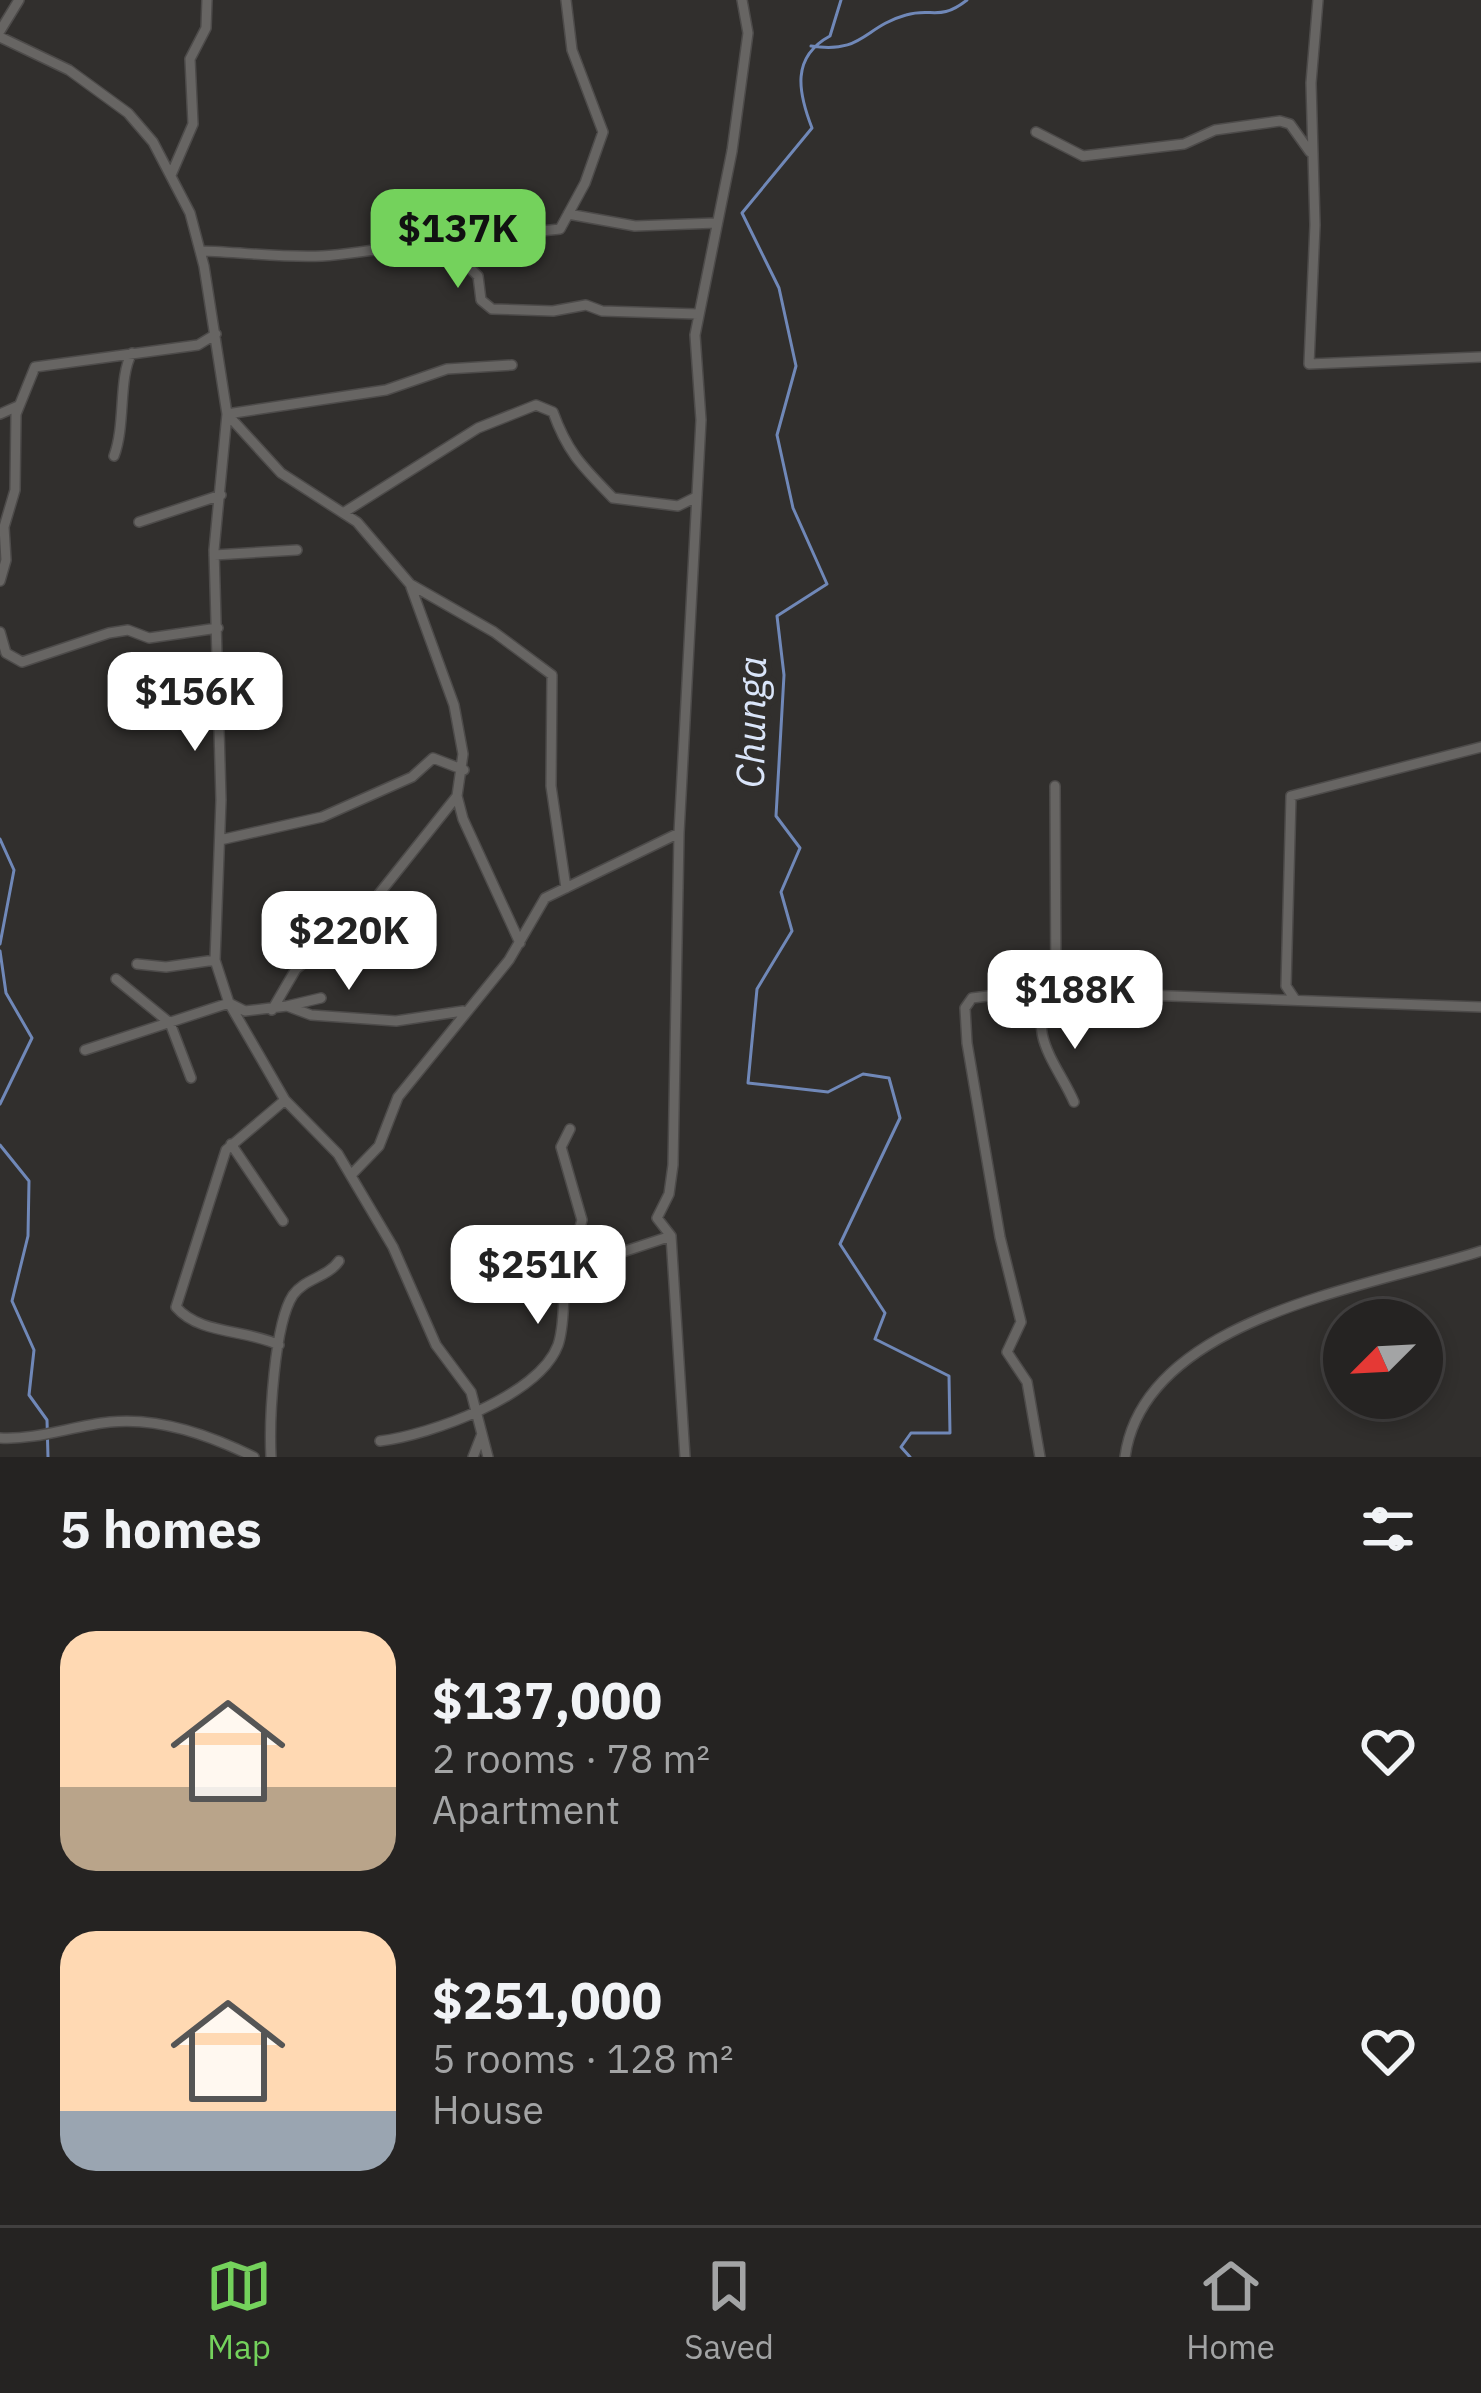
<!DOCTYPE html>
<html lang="en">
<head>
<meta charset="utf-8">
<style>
  :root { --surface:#252322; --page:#2d2b2a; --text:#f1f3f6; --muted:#a3a4a5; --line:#424040; --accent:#74d25c }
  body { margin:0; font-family:"IBM Plex Sans",sans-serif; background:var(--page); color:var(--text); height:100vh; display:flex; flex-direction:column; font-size:45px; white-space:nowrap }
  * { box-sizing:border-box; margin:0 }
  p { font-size:39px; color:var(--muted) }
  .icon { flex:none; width:66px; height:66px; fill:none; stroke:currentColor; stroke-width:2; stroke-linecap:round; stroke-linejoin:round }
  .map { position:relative; height:1457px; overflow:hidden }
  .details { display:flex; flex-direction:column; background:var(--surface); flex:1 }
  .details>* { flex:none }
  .needle { width:78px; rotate:246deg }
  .controls { position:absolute; left:1323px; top:1299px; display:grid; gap:24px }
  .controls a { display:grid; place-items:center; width:120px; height:120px; border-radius:50%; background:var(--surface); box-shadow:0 6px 18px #0003,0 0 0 3px var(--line); font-size:60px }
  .price { position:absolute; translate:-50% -102px; padding:0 27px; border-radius:24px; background:#fff; color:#222; font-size:39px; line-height:78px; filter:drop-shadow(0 3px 6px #0008) }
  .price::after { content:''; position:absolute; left:50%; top:72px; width:36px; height:27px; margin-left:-18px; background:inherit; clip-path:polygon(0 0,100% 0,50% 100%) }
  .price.on { background:var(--accent); color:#111 }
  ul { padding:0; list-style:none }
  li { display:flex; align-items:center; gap:36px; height:300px; padding:0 60px }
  li span { display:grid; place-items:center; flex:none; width:336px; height:240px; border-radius:36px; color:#555 }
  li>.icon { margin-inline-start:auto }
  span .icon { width:144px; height:144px; fill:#fffc; stroke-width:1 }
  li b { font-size:51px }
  h2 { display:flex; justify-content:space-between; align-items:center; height:144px; padding:0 60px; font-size:51px }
  .tabs { display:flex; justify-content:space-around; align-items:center; height:168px; border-top:3px solid var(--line); background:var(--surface); font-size:33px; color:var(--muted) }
  .tabs a { display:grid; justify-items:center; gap:6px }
  .tabs .on { color:var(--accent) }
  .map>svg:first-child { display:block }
</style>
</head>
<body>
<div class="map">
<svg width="1481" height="1457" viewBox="0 0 1481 1457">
  <rect width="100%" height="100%" fill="#312f2d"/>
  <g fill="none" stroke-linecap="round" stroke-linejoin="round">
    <!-- stream -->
    <path stroke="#7088b8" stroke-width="3" d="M841 0 830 36C791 57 798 92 812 128L742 213 779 288 796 366 777 435 793 508 827 584 777 616 784 675 776 816 800 848 781 892 792 931 757 989 748 1083 828 1092 863 1074 889 1078 900 1118 840 1244 885 1313 875 1339 949 1376 950 1433H911L901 1447 910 1457
      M811 46C864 54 863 27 906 15 932 7 939 22 967 0
      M0 839 14 870 0 944
      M0 951 6 993 32 1038 0 1104
      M0 1145 29 1181 28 1236 12 1301 34 1350 29 1395 47 1420 48 1457"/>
    <defs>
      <path id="minor" d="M1318 0 1311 83 1315 225 1309 364 1481 357
        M0 31 19 0
        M0 37 69 70 128 113 153 142 190 213 204 266 227 414 214 550 221 800 215 960 229 1003 285 1100 338 1154 393 1247 436 1345 471 1392 488 1457
        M1036 132 1083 156 1184 144 1215 130 1280 121 1290 124 1310 152
        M171 175 193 124 190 59 206 28 207 0
        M568 214 635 226 716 223
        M447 250 475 238 560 229 585 183 603 132 572 50 566 0
        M201 251C241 252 282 258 322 256 378 253 434 230 478 276L481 300 492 309 553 311 586 305 602 311 698 314
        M0 414 18 406
        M227 414 281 473 357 522 410 584 494 632 552 675 551 786 566 888
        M227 414 386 390 447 369 512 365
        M114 456C126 424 118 377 132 353
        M343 513 478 428 536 405 553 412C568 454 584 468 613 498L678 506 696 497
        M139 522 221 495
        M214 555 297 550
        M0 581 6 560 4 527 15 490 16 414 35 367 198 345 216 334
        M411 587 454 705 463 754 457 796 463 819 520 943
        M0 632 6 653 22 662 109 633 128 630 149 638 218 628
        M1055 786 1056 994C1020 1027 1060 1068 1074 1102
        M220 840 322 817 412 777 433 758 464 770
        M137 964 166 967 215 960
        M116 979 170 1023 191 1078
        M1294 998 1286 986 1291 796 1481 747
        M287 1006 321 998
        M272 1010 296 969 359 919 457 796
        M85 1050 229 1003 245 1011 287 1006 311 1015 396 1021 463 1011
        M231 1144 283 1221
        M351 1175 379 1146 398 1097 509 960 545 898 679 833
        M568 1270 582 1220 561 1147 570 1129
        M279 1345C246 1329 200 1335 176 1307L226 1150 285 1100
        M0 1438C37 1440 72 1426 110 1422 158 1417 212 1436 254 1457
        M380 1441C430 1435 539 1396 558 1345 566 1322 561 1294 568 1270L671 1236
        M271 1457C269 1421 274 1324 293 1295 305 1278 327 1278 339 1261
        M473 1457 482 1434
        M685 1457 671 1236 657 1218 669 1194 673 1165 679 833 701 420 695 335 732 151 748 33 742 0
        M1040 1457 1027 1382 1007 1352 1021 1322 1000 1237 967 1043 965 1008 972 998 1028 991 1481 1007
        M1125 1457C1144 1317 1371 1287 1481 1251"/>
    </defs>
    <!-- minor casing -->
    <use href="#minor" stroke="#4d4b4a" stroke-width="12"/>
    <!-- minor -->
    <use href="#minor" stroke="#676563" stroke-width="9"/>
  </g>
  <g text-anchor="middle" stroke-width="12" stroke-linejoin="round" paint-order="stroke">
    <!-- water labels -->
    <g font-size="39" font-style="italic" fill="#dae5f9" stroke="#312f2d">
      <text transform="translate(751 722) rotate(-89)" y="14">Chunga</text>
    </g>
  </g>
</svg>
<div class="controls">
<a><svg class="needle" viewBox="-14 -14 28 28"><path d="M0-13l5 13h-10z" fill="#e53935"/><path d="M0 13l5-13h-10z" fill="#a3a4a5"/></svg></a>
</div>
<b class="price on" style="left:458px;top:291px">$137K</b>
<b class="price" style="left:195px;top:754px">$156K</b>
<b class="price" style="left:349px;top:993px">$220K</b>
<b class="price" style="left:1075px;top:1052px">$188K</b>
<b class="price" style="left:538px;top:1327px">$251K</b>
</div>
<section class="details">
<h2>5 homes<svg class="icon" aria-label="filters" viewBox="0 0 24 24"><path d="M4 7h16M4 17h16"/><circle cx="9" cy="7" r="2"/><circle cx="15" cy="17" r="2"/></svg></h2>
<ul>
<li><span style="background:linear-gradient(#ffd9b3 65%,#b9a48a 0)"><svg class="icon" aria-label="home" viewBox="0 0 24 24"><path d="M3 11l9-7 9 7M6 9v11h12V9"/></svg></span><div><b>$137,000</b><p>2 rooms · 78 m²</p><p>Apartment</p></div><svg class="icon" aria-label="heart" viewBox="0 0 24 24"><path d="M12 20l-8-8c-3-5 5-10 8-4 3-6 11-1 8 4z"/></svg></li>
<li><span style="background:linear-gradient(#ffd9b3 75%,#9aa5b1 0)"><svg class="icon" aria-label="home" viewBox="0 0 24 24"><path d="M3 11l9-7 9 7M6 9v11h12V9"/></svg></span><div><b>$251,000</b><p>5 rooms · 128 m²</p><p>House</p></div><svg class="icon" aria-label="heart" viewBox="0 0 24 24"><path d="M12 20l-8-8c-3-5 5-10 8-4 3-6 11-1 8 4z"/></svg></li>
</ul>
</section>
<nav class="tabs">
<a class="on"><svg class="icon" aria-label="map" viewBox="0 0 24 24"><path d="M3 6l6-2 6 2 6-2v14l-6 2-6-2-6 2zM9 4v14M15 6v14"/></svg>Map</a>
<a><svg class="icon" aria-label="saved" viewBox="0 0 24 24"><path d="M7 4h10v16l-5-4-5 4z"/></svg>Saved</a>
<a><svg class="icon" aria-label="home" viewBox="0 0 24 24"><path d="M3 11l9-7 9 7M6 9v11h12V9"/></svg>Home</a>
</nav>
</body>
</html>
